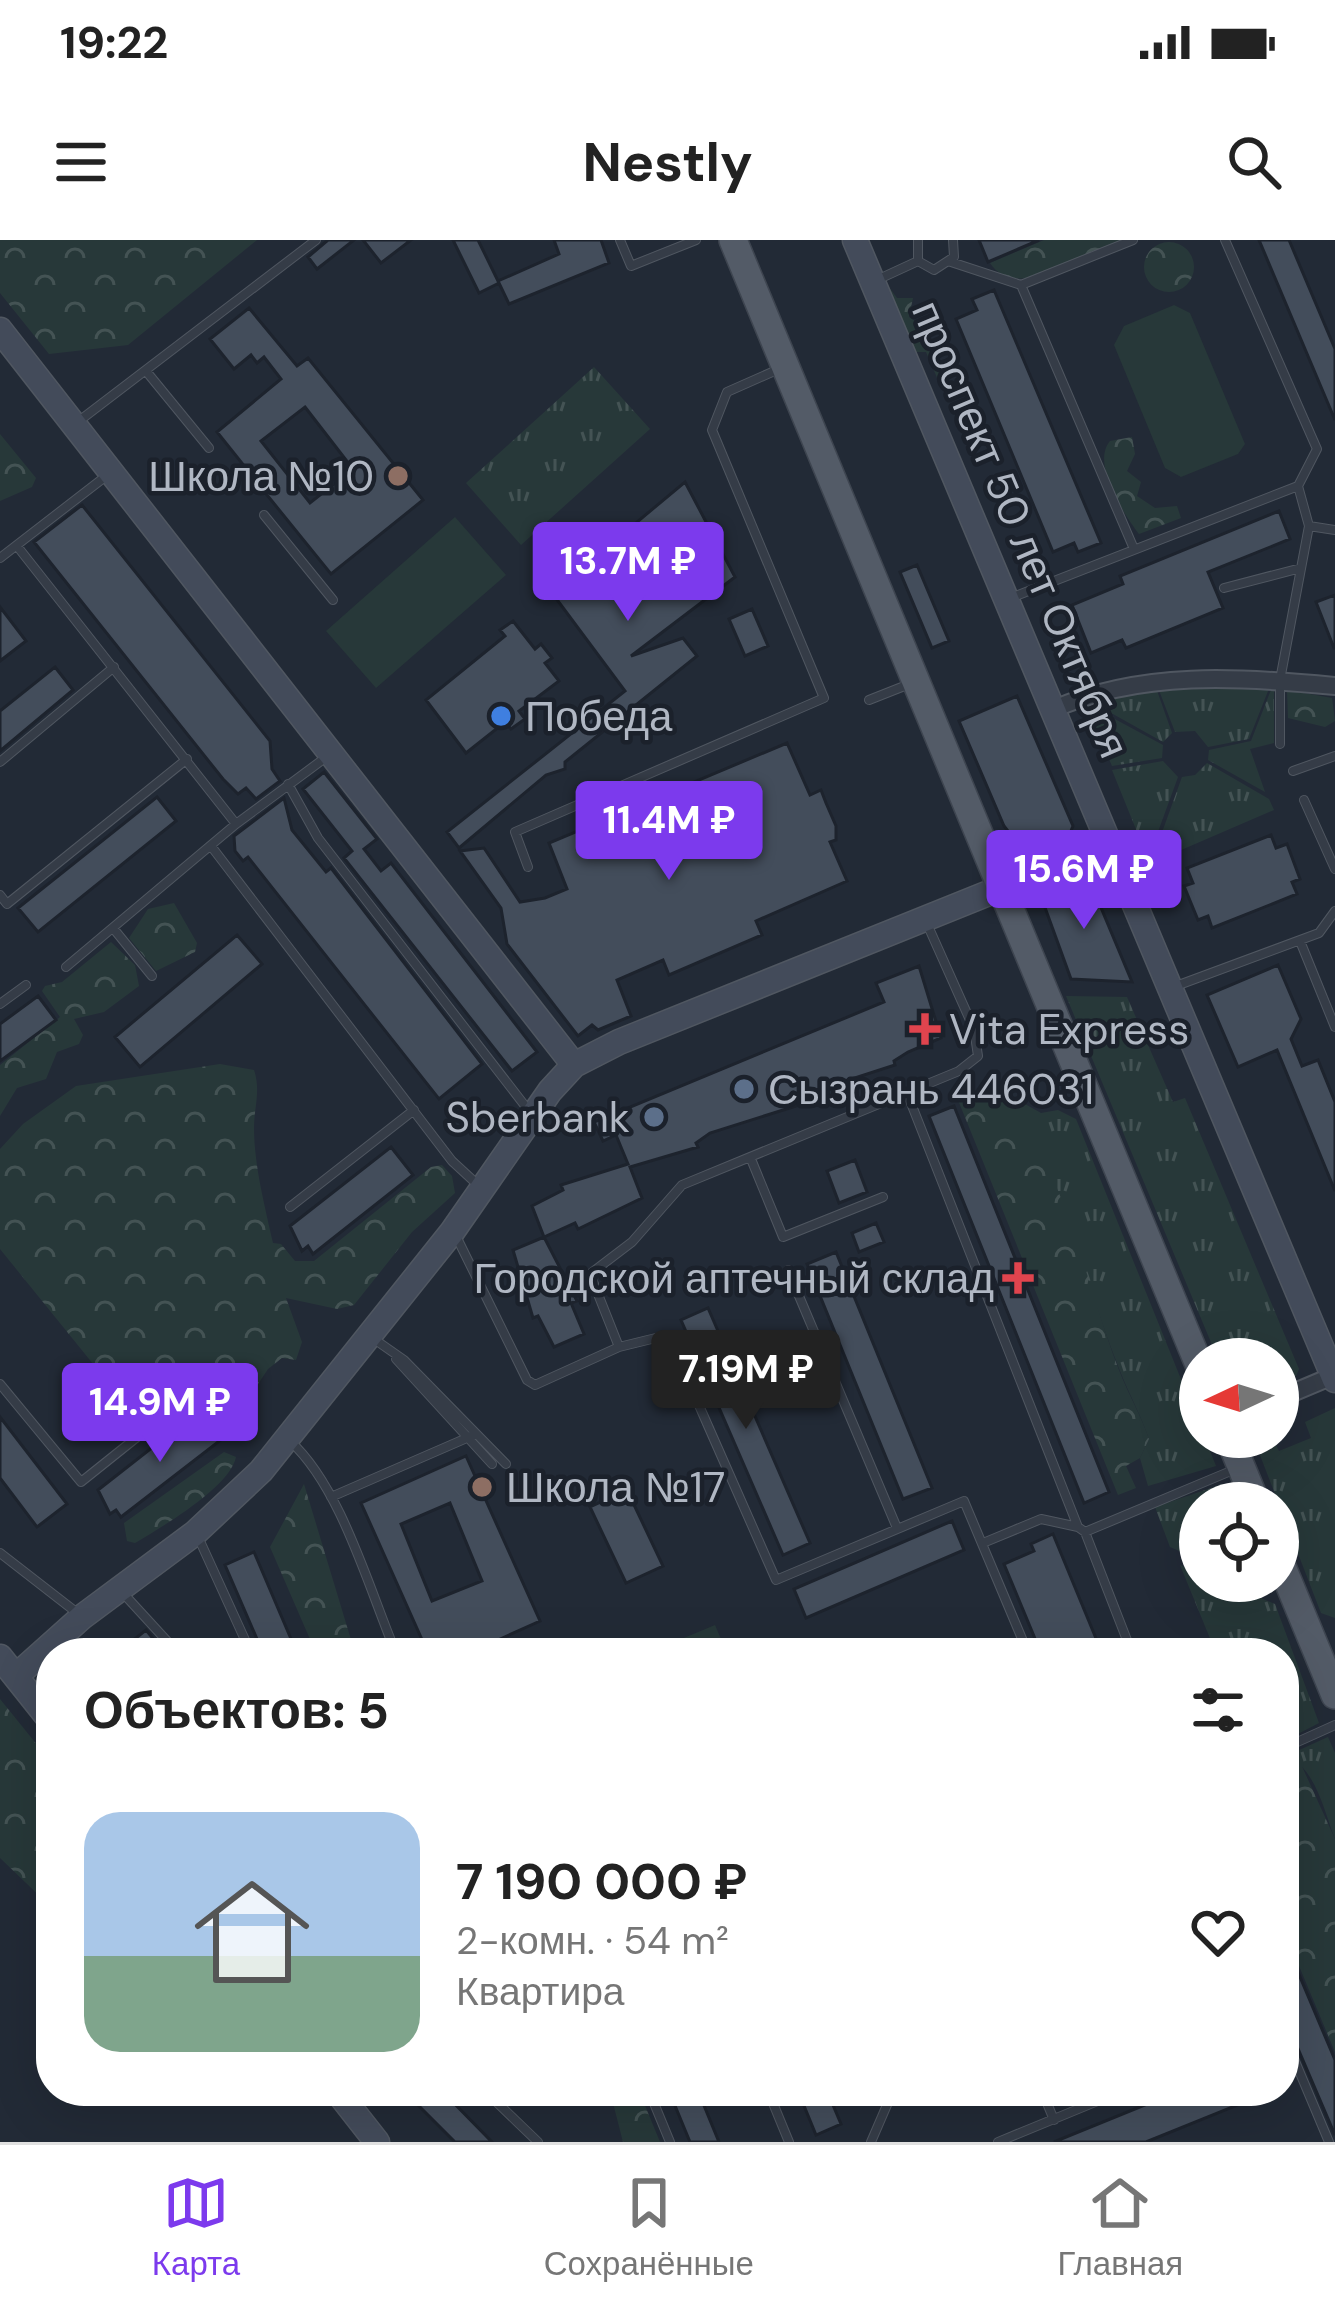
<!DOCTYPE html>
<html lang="ru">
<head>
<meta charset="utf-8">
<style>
  :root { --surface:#fff; --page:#f6f6f6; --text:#222; --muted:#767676; --line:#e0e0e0; --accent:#7c3aed }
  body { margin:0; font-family:"DM Sans",sans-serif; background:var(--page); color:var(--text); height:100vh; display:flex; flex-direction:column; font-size:45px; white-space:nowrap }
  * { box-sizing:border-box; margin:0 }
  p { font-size:39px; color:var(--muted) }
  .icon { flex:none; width:66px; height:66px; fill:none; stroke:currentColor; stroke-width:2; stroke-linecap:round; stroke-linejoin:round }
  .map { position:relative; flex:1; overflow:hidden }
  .side { position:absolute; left:36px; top:1398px; width:1263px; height:468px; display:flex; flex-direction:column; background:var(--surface); border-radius:48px; box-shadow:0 12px 48px #0002 }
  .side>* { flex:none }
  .needle { width:78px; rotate:266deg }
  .tools { position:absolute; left:1179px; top:1098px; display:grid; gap:24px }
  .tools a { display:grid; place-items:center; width:120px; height:120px; border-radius:50%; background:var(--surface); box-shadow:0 12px 48px #0002; font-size:60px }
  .price { position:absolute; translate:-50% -102px; padding:0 27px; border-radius:12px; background:var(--accent); color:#fff; font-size:39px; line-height:78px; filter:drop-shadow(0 3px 6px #0008) }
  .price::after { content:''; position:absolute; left:50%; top:72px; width:36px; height:27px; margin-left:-18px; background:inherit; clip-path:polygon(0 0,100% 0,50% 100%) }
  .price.selected { background:#222; color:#fff }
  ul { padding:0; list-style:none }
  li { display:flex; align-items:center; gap:36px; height:300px; padding:0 48px }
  li span { display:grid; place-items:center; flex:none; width:336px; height:240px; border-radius:36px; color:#555 }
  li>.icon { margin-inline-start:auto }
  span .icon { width:144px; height:144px; fill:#fffc; stroke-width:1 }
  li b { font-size:51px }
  h2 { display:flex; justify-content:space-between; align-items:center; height:144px; padding:0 48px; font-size:51px }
  .status { display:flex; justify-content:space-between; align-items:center; height:84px; padding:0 60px; background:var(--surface); direction:ltr }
  .status svg { height:33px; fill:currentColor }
  header { display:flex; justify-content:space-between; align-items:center; height:156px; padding:0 48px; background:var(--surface); font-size:54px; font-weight:700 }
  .dock { display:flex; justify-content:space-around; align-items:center; height:168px; border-top:3px solid var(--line); background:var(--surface); font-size:33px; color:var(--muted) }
  .dock a { display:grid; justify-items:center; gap:6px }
  .dock .selected { color:var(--accent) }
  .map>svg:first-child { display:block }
</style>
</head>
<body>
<div class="status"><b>19:22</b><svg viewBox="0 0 49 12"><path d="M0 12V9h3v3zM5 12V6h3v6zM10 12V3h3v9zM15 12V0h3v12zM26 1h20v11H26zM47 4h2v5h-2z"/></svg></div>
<header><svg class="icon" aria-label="menu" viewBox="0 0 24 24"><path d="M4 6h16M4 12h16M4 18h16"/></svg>Nestly<svg class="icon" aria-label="search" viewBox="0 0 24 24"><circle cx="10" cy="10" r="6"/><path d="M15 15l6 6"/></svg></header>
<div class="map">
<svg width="1335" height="1902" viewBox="0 0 1335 1902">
  <defs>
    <pattern id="grass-tufts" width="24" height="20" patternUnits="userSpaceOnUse" patternTransform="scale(3)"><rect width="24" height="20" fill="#273839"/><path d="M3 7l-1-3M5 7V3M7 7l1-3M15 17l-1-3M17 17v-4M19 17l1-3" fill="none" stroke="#445354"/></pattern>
    <pattern id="forest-crowns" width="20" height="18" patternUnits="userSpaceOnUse" patternTransform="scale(3)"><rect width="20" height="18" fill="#273839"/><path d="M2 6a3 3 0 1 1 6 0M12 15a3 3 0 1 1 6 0" fill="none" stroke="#445354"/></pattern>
  </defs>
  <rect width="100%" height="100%" fill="#222a36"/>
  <!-- grass -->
  <path fill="url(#grass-tufts)" d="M594 127 650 189 521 305 466 243Z
    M1272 441 1249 499 1208 507 1195 491 1175 492 1157 445Z
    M1274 442V503L1250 509 1265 552 1208 520 1209 510 1251 501Z
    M1155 445 1172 493 1163 502 1088 460Z
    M1085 463 1163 505 1162 518 1112 526Z
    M1163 521 1178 537 1148 619 1112 530Z
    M1207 523 1269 559 1274 570 1151 623 1182 537 1195 535Z
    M1066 756 1127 757 1173 862 1185 858 1299 1129 1296 1136H1288L1279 1115 1218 1119Z
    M1002 851 1041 873 1058 870 1076 879 1216 1226 1148 1246 1140 1218 1149 1199C1141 1175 1129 1154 1120 1131 1082 1036 1063 934 1002 851Z
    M1335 1168V1378L1321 1373 1253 1197H1272L1279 1211 1311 1198 1305 1182Z
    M1223 1244 1232 1263H1200V1320L1170 1307 1155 1267Z
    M1180 1325 1200 1333V1341H1219L1275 1364 1319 1483 1284 1501V1413H1216Z
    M1328 1497 1335 1513V1599C1324 1571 1316 1528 1286 1516Z"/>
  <!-- forest -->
  <path fill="url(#forest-crowns)" d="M0 0H257L128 105 49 114 0 53Z
    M1044 0H1123C1090 14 1016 63 990 23Z
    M1144 27a25 25 0 1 1 50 0a25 25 0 1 1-50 0Z
    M886 43 897 58H913L909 77 919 84 947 147 942 149 926 112H909Z
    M0 194 36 238 32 247 0 261Z
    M1132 197 1135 214 1127 231 1141 242 1137 256 1155 268 1177 266 1181 278 1139 294C1123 273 1091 224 1110 201Z
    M1287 450 1332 458 1335 481 1325 487 1288 478Z
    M174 663 197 703 195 712 156 731 129 698 148 669Z
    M111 702 135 725 139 746 104 772 74 779 83 795 79 804 57 812 46 839 17 848 0 876V825L60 777 42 751 45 746 62 742Z
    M220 824 254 830C261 851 254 867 254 888 254 925 265 967 273 1003L281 1004 295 1021H314L431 927 442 925 452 936 455 953 412 992 354 1065 337 1069 286 1058 302 1102 296 1120 282 1118 268 1129 244 1165 231 1169 195 1135 147 1165 134 1166 102 1135 0 1009V909L23 884 76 846Z
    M992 841C1061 910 1084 1040 1119 1130 1128 1154 1141 1175 1149 1199L1140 1218 1126 1226 1136 1248 1118 1255 958 860Z
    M224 1212 236 1217C230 1247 162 1287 135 1303L127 1301 124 1283Z
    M304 1244 355 1413H316L270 1307Z
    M0 1459 51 1522V1667L0 1618Z
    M1284 1518 1300 1522 1335 1599V1812L1284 1690Z
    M610 1851H639L660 1902H623Z"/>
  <!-- garden -->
  <path fill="#273839" d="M1174 65 1190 73 1245 204 1238 214 1181 237 1165 228 1114 105 1124 86Z
    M455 277 506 335 376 448 326 391Z
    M715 1385 727 1413H650V1412Z"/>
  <!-- building -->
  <path fill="#434d5b" stroke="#1d232d" stroke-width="3" fill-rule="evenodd" d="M328 0H354L317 29 308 17Z
    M363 0H411L381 23Z
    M453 0H478L499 43 479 53Z
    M554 0H601L609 23 509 64 498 41 559 14Z
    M979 0H1039L988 22Z
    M1259 0H1289L1335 109V180Z
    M994 50 1101 303 1078 312 1074 303 1053 312 956 79 977 70 972 59Z
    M249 68 297 126 308 118 423 260 331 334 263 250 265 238 253 237 217 192 281 139 264 117 257 123 251 115 234 129 210 99ZM305 167 353 229 310 263 261 201Z
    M685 242 735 337 631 416 683 398 697 416 565 522V529L546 535 459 608 447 592 625 451 552 353Z
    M82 265 270 501 272 529 280 541 256 559 246 548 238 554 223 539 34 302Z
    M1279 271 1290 299 1208 332 1223 368 1126 408 1122 400 1091 413 1072 365 1123 344 1120 336Z
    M917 325 949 401 932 408 900 332Z
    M1335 355V408H1334L1316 362Z
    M0 367 26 401 0 421Z
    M752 369 768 406 745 416 729 379Z
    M513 381 535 409 541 404 552 418 545 423 559 441 519 471 525 479 511 489 505 482 466 513 426 460 505 396 500 390Z
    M55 427 73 450 0 511V471Z
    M1017 456 1073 586 1067 600 1043 611 1022 609 1004 586 959 481Z
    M787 503 810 555 821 550 826 563 836 586V600L830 602 847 641 756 681 762 695 669 735 663 720 617 740 631 776 598 790 592 785 578 796 507 704 501 668 460 611 484 608 520 662 545 658 567 649 549 603Z
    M324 532 377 599 364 609 381 631 391 623 537 812 512 831 344 618 352 611 303 549Z
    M157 557 176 581 38 692 18 668Z
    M284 558 292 590 326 632 331 628 482 824 439 859 248 617 243 621 235 611 234 596Z
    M1271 595 1276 608 1287 604 1300 639 1292 642 1297 654 1212 688 1208 676 1198 680 1184 646 1193 643 1187 628Z
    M1078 635 1089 639 1132 742 1071 739 1043 662 1048 647Z
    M237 695 262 724 140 827 115 797Z
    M1278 725 1301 779 1291 799 1302 826 1318 820 1335 862V951L1277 810 1238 827 1207 755Z
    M919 726 941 798 908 812 894 821 895 825 808 853 794 862 796 866 710 893 696 903 698 907 630 927 642 958 578 989 575 983 544 997 532 966 563 950 561 945 628 924 616 895 603 901 594 882 884 762 876 743Z
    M38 756 56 780 0 821V784Z
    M954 866 1109 1252 1084 1263 929 876Z
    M391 907 413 935 313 1014 308 1006 302 1011 290 986Z
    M855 920 867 952 839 963 827 931Z
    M876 983 884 1002 859 1012 852 993Z
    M544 997 577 1061 571 1063 584 1094 554 1107 538 1076 533 1078 513 1010Z
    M836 1012 932 1248 903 1259 807 1024Z
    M708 1068 810 1303 783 1315 681 1080Z
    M200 1170 222 1199 121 1277 116 1270 110 1274 98 1250Z
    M0 1177 67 1264 37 1287 0 1238Z
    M466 1216 540 1381 469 1413H428L361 1263ZM450 1263 482 1341 432 1361 401 1284Z
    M627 1250 663 1326 626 1343 590 1267Z
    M952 1281 964 1310 806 1378 794 1349Z
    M1053 1294 1102 1413H1041L1004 1324 1034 1311 1031 1304Z
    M254 1312 297 1413H263L225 1325Z
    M146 1390 165 1413H117Z
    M1284 1699 1335 1820V1895L1284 1776Z
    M404 1851H442L492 1902H455Z
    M669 1851H698L719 1902H690Z
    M798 1851H827L841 1884 816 1895Z
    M1179 1851H1241L1245 1862 1146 1902H1054Z"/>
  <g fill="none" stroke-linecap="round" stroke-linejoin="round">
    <defs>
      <path id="lane" d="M620 0 631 26 696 0
        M918 0V21L934 30 954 17 953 0
        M1225 0 1317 209 1298 246
        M951 22 1021 45 1134 309
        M879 39 918 21
        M1021 45 1133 0
        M146 131 209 208
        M79 181 316 0
        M256 245 258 243
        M264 275 333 360
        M17 306 236 584
        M0 318 110 233
        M1224 348 1301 328
        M1008 359 1298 246 1309 286 1335 290
        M869 460 912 443
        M1280 504V440L1309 286
        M0 522 114 427
        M1293 531 1335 516
        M288 544 318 598 529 871
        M1304 560 1335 629
        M211 606 452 921 478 945
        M528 627 515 592 824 458 712 190 727 152 779 129
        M0 655 7 664 187 519
        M113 688 152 736
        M1300 701 1335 787
        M66 727 236 584 329 515
        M1176 746 1319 693 1335 671
        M0 764 26 745
        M907 853 1078 1287 1085 1292 1238 1228
        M751 919 783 997 883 957
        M290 967 414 870
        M457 998 527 1140 535 1145 619 1107 590 1034 632 1002 682 945 959 831 978 816 974 789 928 686
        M788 1030 897 1288
        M374 1099 404 1120 506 1224
        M619 1107 668 1095 776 1340 964 1261 1028 1413
        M396 1119 492 1224
        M0 1144 81 1242 181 1162
        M290 1201C341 1247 369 1349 396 1413
        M331 1257 476 1194
        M1085 1292 1132 1413
        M199 1299 251 1413
        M983 1303 1041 1279 1078 1287
        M0 1313 76 1372
        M122 1352 178 1413
        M1284 1508 1335 1485
        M1284 1795 1329 1902
        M485 1851 538 1902
        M649 1851 670 1902
        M768 1851 789 1902
        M1042 1851 1054 1880
        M871 1902 893 1851
        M998 1902 1122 1851"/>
      <path id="street" d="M1052 470C1139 430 1242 437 1335 446
        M1278 1159 1335 1135"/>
      <path id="secondary" d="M855 0 1335 1140
        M0 90 574 825
        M0 1417 51 1481
        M16 1436 82 1377 195 1293 261 1231 452 992 550 851 574 825 619 802 1108 605
        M337 1851 377 1902"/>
      <path id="primary" d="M733 0 1200 1127
        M1229 1197 1256 1263
        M1278 1317 1335 1455"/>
    </defs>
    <!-- lane casing -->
    <use href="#lane" stroke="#505761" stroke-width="10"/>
    <!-- street casing -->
    <use href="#street" stroke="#505761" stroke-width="20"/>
    <!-- secondary casing -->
    <use href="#secondary" stroke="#505761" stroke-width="27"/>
    <!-- primary casing -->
    <use href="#primary" stroke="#3e4550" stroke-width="30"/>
    <!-- lane -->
    <use href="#lane" stroke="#353c47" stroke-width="8"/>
    <!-- street -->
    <use href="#street" stroke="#353c47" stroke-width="16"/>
    <!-- secondary -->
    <use href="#secondary" stroke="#434b5a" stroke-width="24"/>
    <!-- primary -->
    <use href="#primary" stroke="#535b67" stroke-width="27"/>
  </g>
  <!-- markers -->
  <g fill="#8d6e63" stroke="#1b212b" stroke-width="4.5">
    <circle cx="398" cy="236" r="12"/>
    <circle cx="482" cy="1247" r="12"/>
  </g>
  <circle fill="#3f7fe0" stroke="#1b212b" stroke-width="4.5" cx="501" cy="476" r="12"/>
  <g fill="#e0444e" stroke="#1b212b" stroke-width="4.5">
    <path d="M919 771h12v12h12v12h-12v12h-12v-12h-12v-12h12z"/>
    <path d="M1012 1020h12v12h12v12h-12v12h-12v-12h-12v-12h12z"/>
  </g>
  <g fill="#5c6f8a" stroke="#1b212b" stroke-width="4.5">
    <circle cx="744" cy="849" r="12"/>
    <circle cx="654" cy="877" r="12"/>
  </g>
  <g text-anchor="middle" stroke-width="9" stroke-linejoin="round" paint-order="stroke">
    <!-- poi labels -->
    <g font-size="42" fill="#b0b7c3" stroke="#1b212b" text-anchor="start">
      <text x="374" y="251" text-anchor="end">Школа №10</text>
      <text x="525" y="491">Победа</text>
      <text x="949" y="804">Vita Express</text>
      <text x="768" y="864">Сызрань 446031</text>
      <text x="630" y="892" text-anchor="end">Sberbank</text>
      <text x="994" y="1053" text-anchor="end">Городской аптечный склад</text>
      <text x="506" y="1262">Школа №17</text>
    </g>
    <!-- street labels -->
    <g font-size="42" fill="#b0b7c3" stroke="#1b212b">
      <text transform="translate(1021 289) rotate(67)" y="15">проспект 50 лет Октября</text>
    </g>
  </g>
</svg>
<div class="tools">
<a><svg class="needle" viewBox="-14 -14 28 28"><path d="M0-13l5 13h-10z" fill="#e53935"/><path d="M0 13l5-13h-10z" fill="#767676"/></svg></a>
<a><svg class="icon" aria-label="locate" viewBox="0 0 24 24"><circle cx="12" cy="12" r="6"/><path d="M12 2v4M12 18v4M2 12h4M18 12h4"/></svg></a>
</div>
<b class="price" style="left:628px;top:384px">13.7M ₽</b>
<b class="price" style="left:669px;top:643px">11.4M ₽</b>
<b class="price" style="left:1084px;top:692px">15.6M ₽</b>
<b class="price selected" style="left:746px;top:1192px">7.19M ₽</b>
<b class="price" style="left:160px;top:1225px">14.9M ₽</b>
<section class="side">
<h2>Объектов: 5<svg class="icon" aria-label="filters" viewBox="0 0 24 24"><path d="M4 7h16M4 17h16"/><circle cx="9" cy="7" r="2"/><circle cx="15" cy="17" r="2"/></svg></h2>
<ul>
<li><span style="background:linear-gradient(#a9c7e8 60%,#7fa58c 0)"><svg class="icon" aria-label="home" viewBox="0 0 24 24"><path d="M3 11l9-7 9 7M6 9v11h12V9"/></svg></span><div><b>7 190 000 ₽</b><p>2-комн. · 54 m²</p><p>Квартира</p></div><svg class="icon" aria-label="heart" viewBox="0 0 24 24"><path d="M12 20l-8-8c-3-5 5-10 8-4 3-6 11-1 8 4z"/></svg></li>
</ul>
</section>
</div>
<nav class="dock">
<a class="selected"><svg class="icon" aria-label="map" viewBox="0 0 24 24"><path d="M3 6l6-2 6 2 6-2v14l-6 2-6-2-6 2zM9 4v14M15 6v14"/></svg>Карта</a>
<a><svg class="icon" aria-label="saved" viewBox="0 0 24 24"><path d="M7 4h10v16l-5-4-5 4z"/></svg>Сохранённые</a>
<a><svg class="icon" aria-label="home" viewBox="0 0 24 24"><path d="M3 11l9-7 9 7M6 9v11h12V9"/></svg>Главная</a>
</nav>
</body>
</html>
